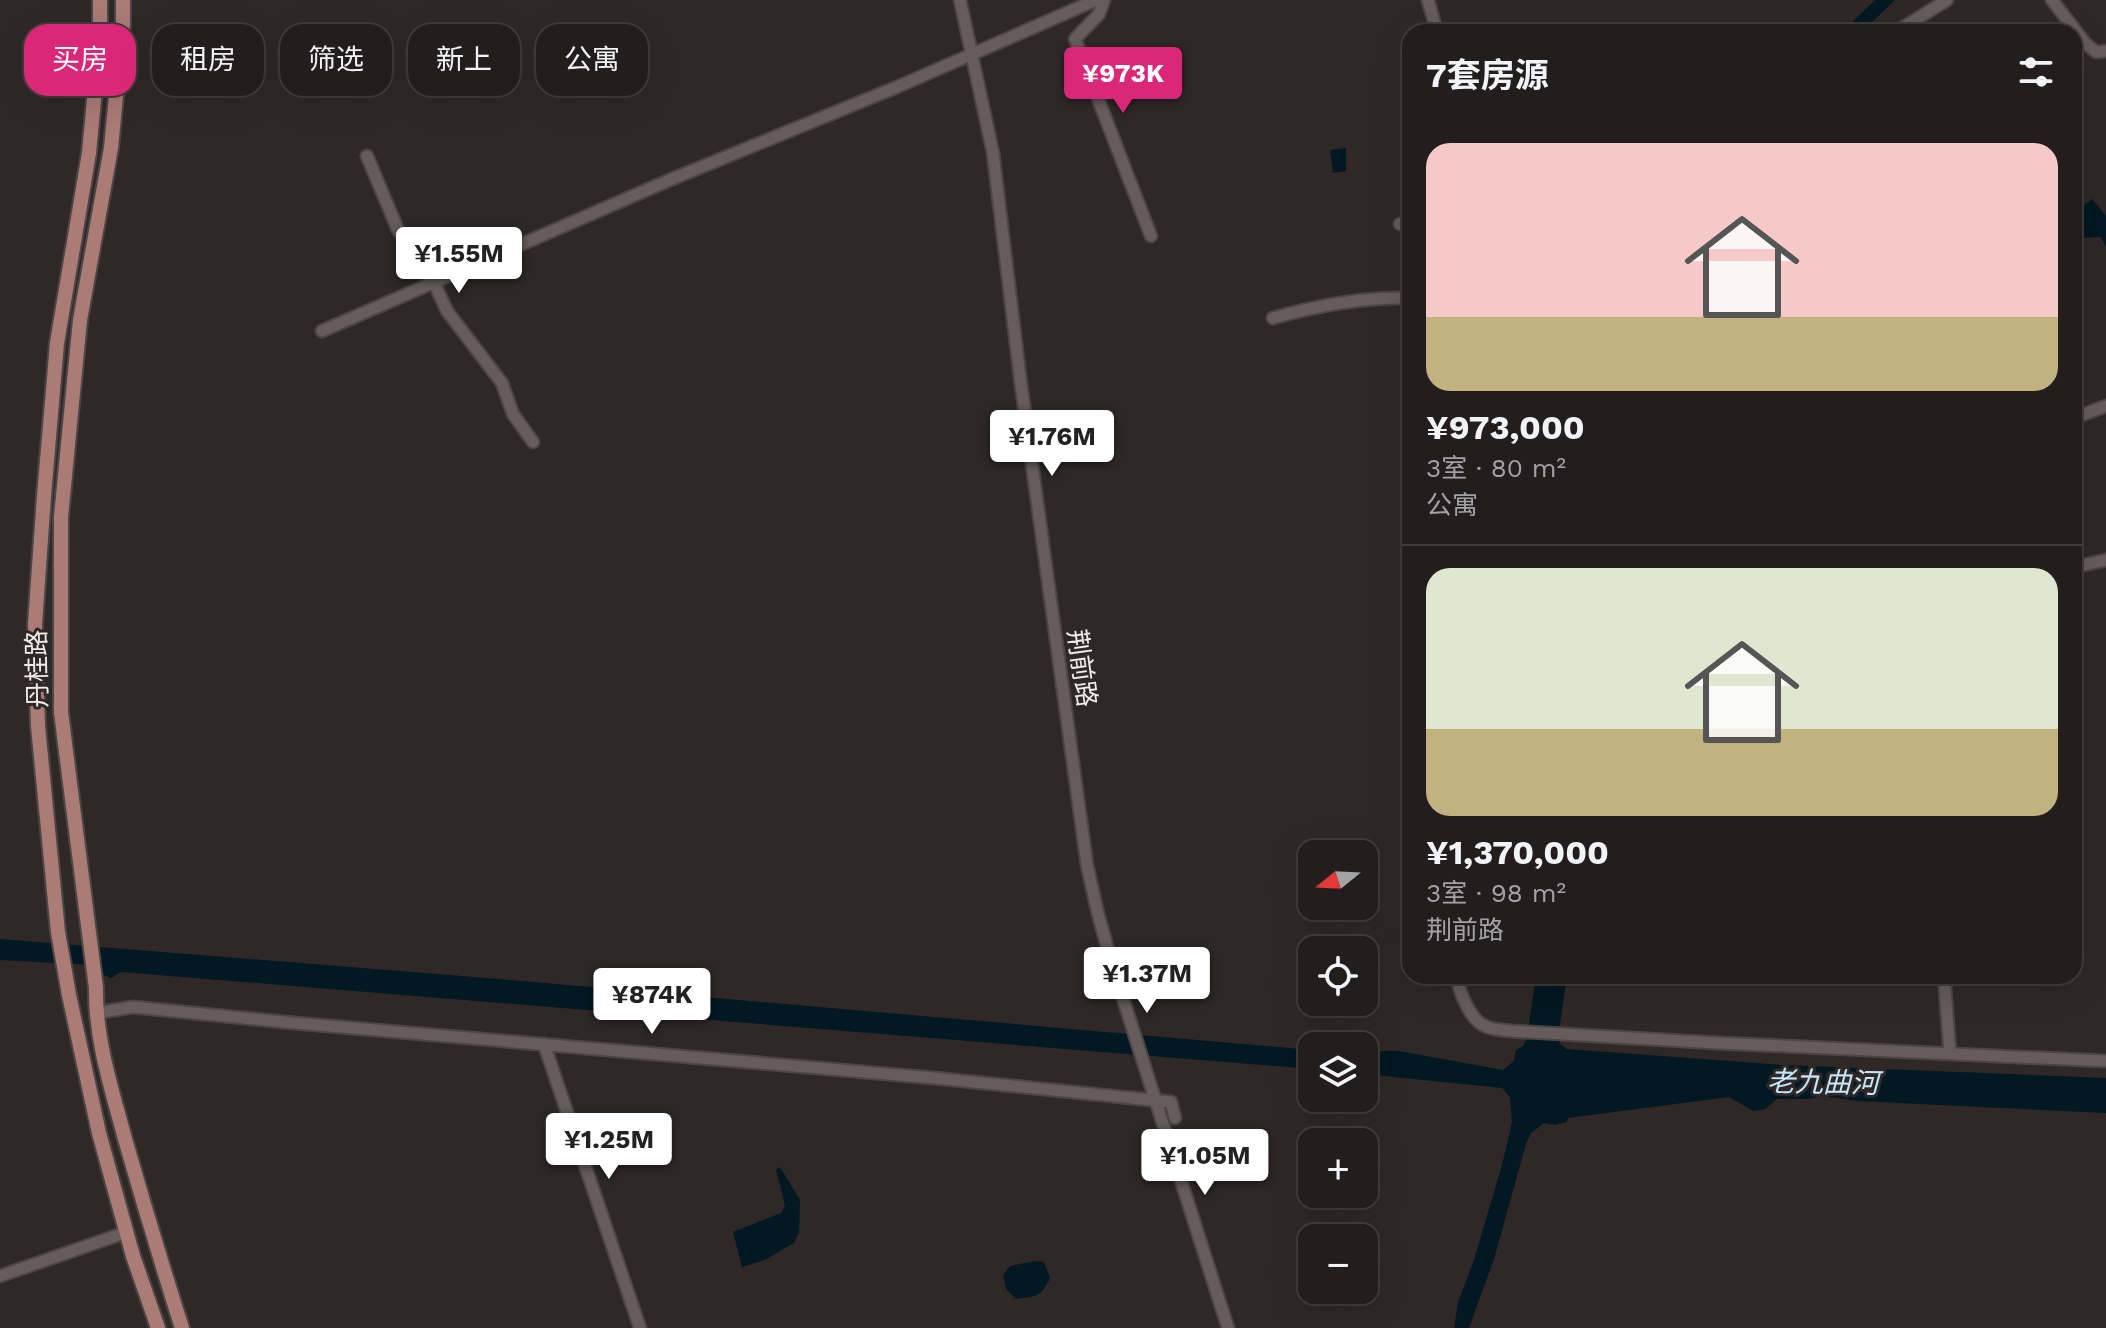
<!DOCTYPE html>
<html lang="zh">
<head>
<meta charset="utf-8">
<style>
  :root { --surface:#231e1d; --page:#2f2b2a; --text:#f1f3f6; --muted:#a3a2a4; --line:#403c3b; --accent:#db2777 }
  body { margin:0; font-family:"Work Sans","Noto Sans SC",sans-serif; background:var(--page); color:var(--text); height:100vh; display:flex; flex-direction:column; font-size:30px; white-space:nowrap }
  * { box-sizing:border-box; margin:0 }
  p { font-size:26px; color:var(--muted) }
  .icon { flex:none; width:44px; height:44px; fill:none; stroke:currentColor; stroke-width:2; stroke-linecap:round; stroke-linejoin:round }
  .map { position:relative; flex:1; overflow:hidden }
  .drawer { position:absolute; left:1402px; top:24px; width:680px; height:960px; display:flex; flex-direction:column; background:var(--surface); border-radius:24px; box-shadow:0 8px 32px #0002,0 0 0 2px var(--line) }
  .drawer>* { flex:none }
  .top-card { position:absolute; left:24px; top:24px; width:760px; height:72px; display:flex; gap:16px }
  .needle { width:52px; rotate:252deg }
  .buttons { position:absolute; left:1298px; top:840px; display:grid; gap:16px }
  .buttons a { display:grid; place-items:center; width:80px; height:80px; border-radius:16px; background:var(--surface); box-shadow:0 8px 32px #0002,0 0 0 2px var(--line); font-size:40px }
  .price { position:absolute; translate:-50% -68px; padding:0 18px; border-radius:8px; background:#fff; color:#222; font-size:26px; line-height:52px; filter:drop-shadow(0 2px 4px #0008) }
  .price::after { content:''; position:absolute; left:50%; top:48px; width:24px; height:18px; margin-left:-12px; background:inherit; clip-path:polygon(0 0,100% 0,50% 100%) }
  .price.on { background:var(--accent); color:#fff }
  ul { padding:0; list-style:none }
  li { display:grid; align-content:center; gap:16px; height:424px; padding:0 24px }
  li+li { border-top:2px solid var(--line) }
  li span { display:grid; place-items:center; height:248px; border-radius:24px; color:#555 }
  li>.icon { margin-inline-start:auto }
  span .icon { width:144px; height:144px; fill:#fffc; stroke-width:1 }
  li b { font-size:34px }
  h2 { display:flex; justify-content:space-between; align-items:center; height:96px; padding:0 24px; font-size:34px }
  .pill { padding:0 28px; border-radius:24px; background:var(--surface); box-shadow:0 8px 32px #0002,0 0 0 2px var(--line); font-size:28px; line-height:72px }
  .pill.on { background:var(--accent); color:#fff }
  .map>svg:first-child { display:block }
</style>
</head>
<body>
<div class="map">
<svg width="2106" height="1328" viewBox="0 0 2106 1328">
  <rect width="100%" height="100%" fill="#2f2827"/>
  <!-- water -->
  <path fill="#021822" d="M1875 0H1895L1862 32H1842Z
    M1346 148V171L1333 173 1330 150Z
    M2092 199 2106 216V247L2101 237 2081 238 2078 209Z
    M0 939 499 979 1312 1050V1069L121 972 111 978 99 973 95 965 0 960Z
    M1536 976H1567L1558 1038 1560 1044 1567 1049 1782 1065 2106 1078V1113L1858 1101 1822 1096 1809 1099H1777L1765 1109 1753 1111 1729 1097 1568 1118 1567 1122 1555 1125 1544 1123 1531 1133 1526 1144 1494 1259 1469 1328H1454L1458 1302 1474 1260 1502 1165 1512 1122 1510 1097 1502 1088 1364 1074V1051H1399L1503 1070 1514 1061 1516 1050 1523 1046 1527 1037Z
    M780 1167 800 1200 799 1232 794 1243 785 1248 765 1260 742 1267 733 1232 781 1213 785 1206 776 1170Z
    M1035 1261 1044 1262 1050 1278C1041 1298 1036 1296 1016 1299L1006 1289 1003 1275 1010 1266Z"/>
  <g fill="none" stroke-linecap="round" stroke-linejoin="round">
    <defs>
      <path id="minor" d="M960 0 993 153 1020 377 1087 865 1098 914 1112 964 1228 1328
        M1104 0 1099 14 1075 39 1151 236
        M1428 0 1437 32
        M2052 0 2085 43 2096 52 2106 51
        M1896 32 1947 0
        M367 156 398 230 434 283 447 311 502 383 513 414 533 442
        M1400 224 1410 223
        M1273 318C1315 306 1366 297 1410 298
        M322 331 672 179 897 87 1096 0
        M2074 418 2106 406
        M2074 567 2106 560
        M1458 976C1457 989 1471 1021 1485 1026 1492 1030 1503 1030 1511 1031L1718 1043 2106 1061
        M1944 976 1950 1053
        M96 1013 133 1007 294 1023 934 1078 1171 1102 1175 1118
        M544 1044 640 1328
        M0 1276 127 1232"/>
      <path id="major" d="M100 0V37L89 153 57 343 44 496 35 624 38 726 58 932 69 995 99 1133 133 1256 158 1328
        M123 0V24L111 148 80 320 61 517V712L96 988C95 1039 112 1090 125 1139 143 1202 162 1265 182 1328"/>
    </defs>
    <!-- minor casing -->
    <use href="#minor" stroke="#4c4545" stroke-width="15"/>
    <!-- major casing -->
    <use href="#major" stroke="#4c4545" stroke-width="18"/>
    <!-- minor -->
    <use href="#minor" stroke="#655c5b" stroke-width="11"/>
    <!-- major -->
    <use href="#major" stroke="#ab7b76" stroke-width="14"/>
  </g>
  <g text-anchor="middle" stroke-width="6" stroke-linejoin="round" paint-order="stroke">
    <!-- street labels -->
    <g font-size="26" fill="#f2eceb" stroke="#2f2827">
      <text transform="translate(1082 668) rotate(82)" y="9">荆前路</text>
      <text transform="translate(37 669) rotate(-91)" y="9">丹桂路</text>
    </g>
    <!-- water labels -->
    <g font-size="28" font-style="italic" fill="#c3e8fd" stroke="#2f2827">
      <text transform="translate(1823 1082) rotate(1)" y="10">老九曲河</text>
    </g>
  </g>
</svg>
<div class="buttons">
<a><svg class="needle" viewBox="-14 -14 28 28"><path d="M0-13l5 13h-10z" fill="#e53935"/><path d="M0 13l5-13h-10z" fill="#a3a2a4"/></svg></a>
<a><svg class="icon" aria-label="locate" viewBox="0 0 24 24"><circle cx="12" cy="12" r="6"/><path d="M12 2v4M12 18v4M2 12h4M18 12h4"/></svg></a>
<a><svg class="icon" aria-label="layers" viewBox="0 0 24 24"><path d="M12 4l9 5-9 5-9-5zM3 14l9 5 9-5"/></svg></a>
<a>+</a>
<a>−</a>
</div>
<b class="price on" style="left:1123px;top:115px">¥973K</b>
<b class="price" style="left:459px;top:295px">¥1.55M</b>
<b class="price" style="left:1052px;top:478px">¥1.76M</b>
<b class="price" style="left:1147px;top:1015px">¥1.37M</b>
<b class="price" style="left:652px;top:1036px">¥874K</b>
<b class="price" style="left:609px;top:1181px">¥1.25M</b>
<b class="price" style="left:1205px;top:1197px">¥1.05M</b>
<div class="top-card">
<a class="pill on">买房</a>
<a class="pill">租房</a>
<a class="pill">筛选</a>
<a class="pill">新上</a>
<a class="pill">公寓</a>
</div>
<section class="drawer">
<h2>7套房源<svg class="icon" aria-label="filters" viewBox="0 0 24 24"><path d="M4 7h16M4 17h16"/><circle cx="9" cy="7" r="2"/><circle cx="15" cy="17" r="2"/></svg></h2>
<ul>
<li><span style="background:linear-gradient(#f6c9c9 70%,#c2b280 0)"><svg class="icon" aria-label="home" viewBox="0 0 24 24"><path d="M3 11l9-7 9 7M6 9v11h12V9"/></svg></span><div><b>¥973,000</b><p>3室 · 80 m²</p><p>公寓</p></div></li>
<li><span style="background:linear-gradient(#dfe7d0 65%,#c2b280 0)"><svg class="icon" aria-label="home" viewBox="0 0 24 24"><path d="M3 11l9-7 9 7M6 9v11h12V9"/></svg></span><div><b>¥1,370,000</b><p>3室 · 98 m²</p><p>荆前路</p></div></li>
</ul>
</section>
</div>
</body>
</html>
